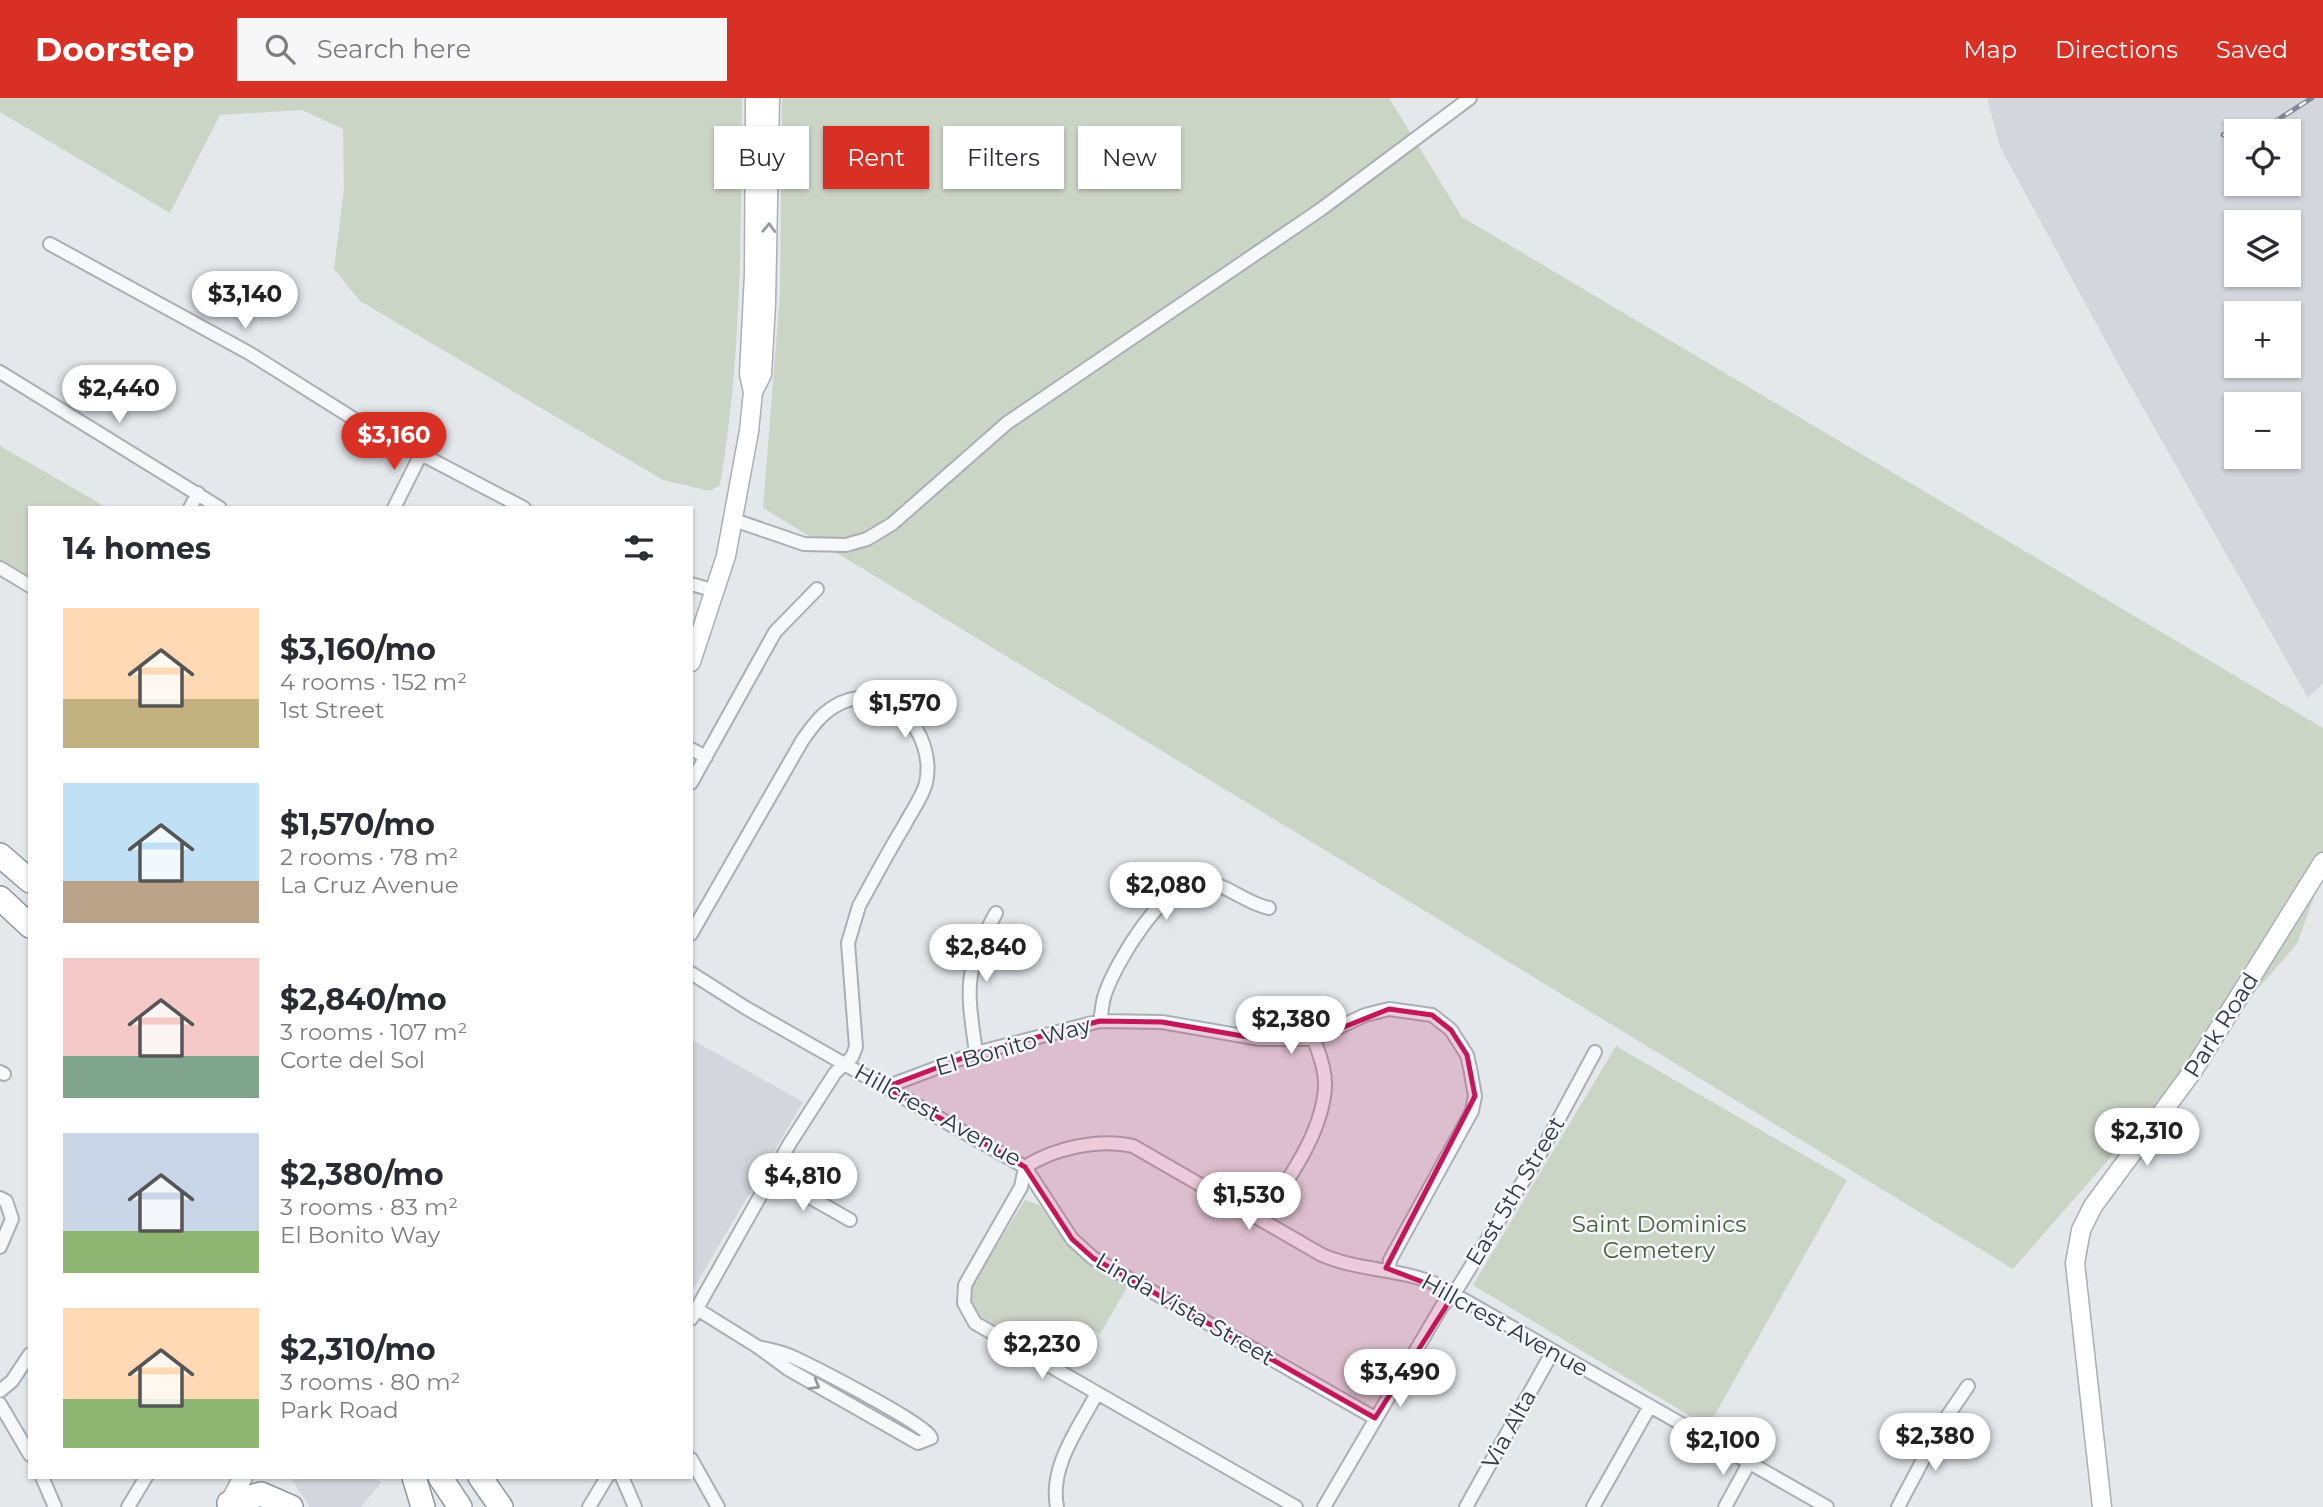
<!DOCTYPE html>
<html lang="en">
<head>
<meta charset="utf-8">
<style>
  :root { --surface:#fff; --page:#f7f7f7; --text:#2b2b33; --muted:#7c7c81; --accent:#d93025 }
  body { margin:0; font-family:Montserrat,sans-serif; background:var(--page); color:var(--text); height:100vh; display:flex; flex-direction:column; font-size:26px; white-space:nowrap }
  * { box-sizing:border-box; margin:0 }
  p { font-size:23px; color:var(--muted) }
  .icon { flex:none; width:38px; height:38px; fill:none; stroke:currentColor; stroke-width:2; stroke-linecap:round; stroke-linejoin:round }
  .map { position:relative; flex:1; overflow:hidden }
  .panel { position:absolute; left:28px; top:408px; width:665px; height:973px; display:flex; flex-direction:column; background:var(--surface); border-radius:0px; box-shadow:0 2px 5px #0004 }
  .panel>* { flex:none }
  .top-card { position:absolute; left:714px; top:28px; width:665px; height:63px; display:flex; gap:14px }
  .buttons { position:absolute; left:2224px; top:21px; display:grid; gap:14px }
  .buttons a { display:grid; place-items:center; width:77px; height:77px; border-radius:0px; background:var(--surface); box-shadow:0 2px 5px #0004; font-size:35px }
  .price { position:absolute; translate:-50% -60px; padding:0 16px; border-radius:24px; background:#fff; color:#222; font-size:23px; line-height:46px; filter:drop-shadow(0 2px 4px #0008) }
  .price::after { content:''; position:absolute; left:50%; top:42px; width:21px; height:16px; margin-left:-10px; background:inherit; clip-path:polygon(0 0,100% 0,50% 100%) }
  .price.active { background:var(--accent); color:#fff }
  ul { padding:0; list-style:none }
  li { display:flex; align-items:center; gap:21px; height:175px; padding:0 35px }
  li span { display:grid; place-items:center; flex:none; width:196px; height:140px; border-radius:0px; color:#555 }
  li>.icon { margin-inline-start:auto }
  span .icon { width:84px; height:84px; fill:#fffc; stroke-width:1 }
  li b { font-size:30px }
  h2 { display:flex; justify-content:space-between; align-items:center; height:84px; padding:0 35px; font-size:30px }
  .tag { padding:0 24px; border-radius:0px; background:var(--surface); box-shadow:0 2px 5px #0004; font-size:24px; line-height:63px }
  .tag.active { background:var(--accent); color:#fff }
  header { display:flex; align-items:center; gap:42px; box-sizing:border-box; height:98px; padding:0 35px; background:var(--accent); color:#fff }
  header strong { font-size:33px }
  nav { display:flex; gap:38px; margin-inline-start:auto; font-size:24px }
  .search { width:490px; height:63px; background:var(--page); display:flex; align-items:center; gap:18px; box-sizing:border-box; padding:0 24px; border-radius:0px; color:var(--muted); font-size:26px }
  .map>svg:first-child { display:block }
</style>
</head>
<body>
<header>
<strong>Doorstep</strong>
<div class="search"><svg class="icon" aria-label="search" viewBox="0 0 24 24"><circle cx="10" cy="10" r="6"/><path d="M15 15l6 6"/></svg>Search here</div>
<nav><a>Map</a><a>Directions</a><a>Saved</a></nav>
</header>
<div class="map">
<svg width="2323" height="1409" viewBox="0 0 2323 1409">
  <rect width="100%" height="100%" fill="#e4e8eb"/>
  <!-- built -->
  <path fill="#d3d7dd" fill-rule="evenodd" d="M1987 0H2323V585L2308 600 2121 271 2000 49ZM2236 33H2289V86H2236ZM2236 124H2289V177H2236ZM2236 215H2289V268H2236ZM2236 306H2289V359H2236Z
    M691 941 803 1004 691 1195Z
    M290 1379H377L381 1385 361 1409H310Z"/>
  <!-- green -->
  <path fill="#cbd5c6" d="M0 0H742C741 129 742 259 720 387L710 393 663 382 360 203 334 171 344 91 343 31 302 12 220 17 170 115 0 14Z
    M782 0H1389L1462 119 2323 630V774L2297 846 2013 1171 763 410 780 196Z
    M0 348 106 409 30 410V479L0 462Z
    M1616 948 1847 1082 1708 1329 1473 1187Z
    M1025 1102 1039 1107 1075 1154 1128 1188 1100 1236 1087 1229 1065 1267 980 1219 972 1205V1188Z"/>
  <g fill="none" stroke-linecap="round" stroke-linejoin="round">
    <defs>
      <path id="street" d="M50 146 249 255 354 321 524 410
        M0 274 220 410
        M190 410 198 395
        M394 410 421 356
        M734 422 804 446 846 447 867 441 892 426 1007 325 1320 112 1470 0
        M0 470 30 488
        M691 486 716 493
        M691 651 706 659
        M691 685 775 534 817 491
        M691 836 802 643C811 630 821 616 835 608 886 579 937 633 926 685 922 700 911 714 904 728 888 754 874 781 859 808L848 845 856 949 852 959 835 975 790 1045 691 1221
        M691 875 746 910 1025 1069C1054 1050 1100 1040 1133 1048L1322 1157C1359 1173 1398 1170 1436 1186L1827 1409
        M1100 923C1102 914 1102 904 1105 896 1116 864 1162 786 1199 784 1223 782 1245 806 1269 810
        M976 955C967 890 963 874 996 815
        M0 974 4 976
        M886 989 976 955 1100 923 1162 924 1260 941H1314L1365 917 1389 911 1432 917 1451 932 1467 957 1470 970 1475 998 1472 1013 1390 1162 1389 1171
        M1025 1069 1021 1089 965 1187 964 1205 975 1225 1296 1409
        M1025 1069 1072 1141 1093 1160 1375 1320
        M771 1077 850 1122
        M0 1100 6 1103 12 1121 0 1149
        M1262 1122C1287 1082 1322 1037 1325 989 1326 973 1319 956 1314 941
        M697 1211 758 1249 788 1271 918 1345 931 1340C930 1328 814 1269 795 1260 784 1254 771 1252 758 1249
        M0 1293 12 1283 30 1256
        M0 1306 30 1357
        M691 1361 718 1409
        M42 1379 55 1409
        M622 1379 635 1409
        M128 1409 146 1379
        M589 1409 607 1379
        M1057 1409C1049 1368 1079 1330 1097 1295
        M1324 1409 1442 1208 1454 1196 1541 1054 1595 954
        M1466 1409 1553 1253
        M1593 1409 1650 1308
        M1725 1409 1749 1365
        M1898 1409 1942 1326 1968 1288"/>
      <path id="secondary" d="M753 294 762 276 766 206 770 0
        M691 564 726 458 749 333 753 294 749 276 754 176 755 0
        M227 1409 243 1379
        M2102 1409 2075 1165 2081 1132 2093 1108 2192 974 2323 764"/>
      <path id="highway" d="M0 757 30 783
        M0 800 30 828
        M414 1379 423 1409
        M440 1379 460 1409
        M480 1379 501 1409
        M229 1405 261 1396 291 1409"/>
    </defs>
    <!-- street casing -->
    <use href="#street" stroke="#a9afb5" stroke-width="16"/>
    <!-- secondary casing -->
    <use href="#secondary" stroke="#a9afb5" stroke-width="21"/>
    <!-- highway casing -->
    <use href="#highway" stroke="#8d96a1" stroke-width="26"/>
    <!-- street -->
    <use href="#street" stroke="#f7f8fa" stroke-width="12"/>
    <!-- secondary -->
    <use href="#secondary" stroke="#fff" stroke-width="18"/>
    <!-- highway -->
    <use href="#highway" stroke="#fff" stroke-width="23"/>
    <defs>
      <path id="rail" d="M2241 33 2274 24 2312 0
        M2223 37 2236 34"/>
    </defs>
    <!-- rail casing -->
    <use href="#rail" stroke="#7f8994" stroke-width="5"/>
    <!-- rail -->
    <use href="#rail" stroke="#f4f6f9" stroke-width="2.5" stroke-dasharray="8" stroke-linecap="butt"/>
  </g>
  <!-- one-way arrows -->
  <defs><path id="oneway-chevron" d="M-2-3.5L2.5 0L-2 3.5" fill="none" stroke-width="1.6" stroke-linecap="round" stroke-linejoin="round" transform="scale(1.75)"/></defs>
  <use stroke="#969ba1" href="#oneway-chevron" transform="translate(769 130) rotate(-88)"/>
  <use stroke="#92989e" href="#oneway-chevron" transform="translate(815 1287) rotate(30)"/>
  <!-- marked area -->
  <path fill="#c2185b" fill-opacity="0.2" stroke="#c2185b" stroke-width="5" stroke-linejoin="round" d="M1389 911 1432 917 1451 932 1467 957 1475 998 1386 1170 1454 1196 1375 1320 1093 1160 1072 1141 1025 1069 886 989 976 955 1100 923 1162 924 1260 941H1314Z"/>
  <g text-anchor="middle" stroke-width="5" stroke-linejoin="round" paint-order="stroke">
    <!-- street labels -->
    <g font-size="23" fill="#2d3743" stroke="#f4f6f9">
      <text transform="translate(2221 927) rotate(-58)" y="8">Park Road</text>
      <text transform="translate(1013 948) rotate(-16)" y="8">El Bonito Way</text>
      <text transform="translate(938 1017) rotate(29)" y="8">Hillcrest Avenue</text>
      <text transform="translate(1515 1093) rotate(-59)" y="8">East 5th Street</text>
      <text transform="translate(1185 1211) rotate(30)" y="8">Linda Vista Street</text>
      <text transform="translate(1505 1227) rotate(29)" y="8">Hillcrest Avenue</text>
      <text transform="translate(1509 1331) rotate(-61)" y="8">Via Alta</text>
    </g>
    <!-- park labels -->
    <g font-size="23" fill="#455e3b" stroke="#f4f6f9">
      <text x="1659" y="1134">Saint Dominics<tspan x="1659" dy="26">Cemetery</tspan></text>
    </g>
  </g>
</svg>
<div class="buttons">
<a><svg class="icon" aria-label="locate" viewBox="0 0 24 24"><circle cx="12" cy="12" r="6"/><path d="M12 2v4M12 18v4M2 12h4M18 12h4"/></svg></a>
<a><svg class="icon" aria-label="layers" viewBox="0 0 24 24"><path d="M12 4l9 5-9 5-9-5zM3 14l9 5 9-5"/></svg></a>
<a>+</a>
<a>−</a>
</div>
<b class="price" style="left:245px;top:233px">$3,140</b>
<b class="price" style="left:119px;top:327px">$2,440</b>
<b class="price active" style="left:394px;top:374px">$3,160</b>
<b class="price" style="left:905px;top:642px">$1,570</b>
<b class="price" style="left:1166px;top:824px">$2,080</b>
<b class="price" style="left:986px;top:886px">$2,840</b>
<b class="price" style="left:1291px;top:958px">$2,380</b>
<b class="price" style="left:2147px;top:1070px">$2,310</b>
<b class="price" style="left:803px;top:1115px">$4,810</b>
<b class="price" style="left:1249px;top:1134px">$1,530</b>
<b class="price" style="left:1042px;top:1283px">$2,230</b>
<b class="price" style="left:1400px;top:1311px">$3,490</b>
<b class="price" style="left:1935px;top:1375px">$2,380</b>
<b class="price" style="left:1723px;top:1379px">$2,100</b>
<div class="top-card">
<a class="tag">Buy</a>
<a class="tag active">Rent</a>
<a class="tag">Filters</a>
<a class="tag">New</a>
</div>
<section class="panel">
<h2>14 homes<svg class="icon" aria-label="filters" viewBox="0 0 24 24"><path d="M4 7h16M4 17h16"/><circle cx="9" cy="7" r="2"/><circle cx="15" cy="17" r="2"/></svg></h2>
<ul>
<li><span style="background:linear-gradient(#ffd9b3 65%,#c2b280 0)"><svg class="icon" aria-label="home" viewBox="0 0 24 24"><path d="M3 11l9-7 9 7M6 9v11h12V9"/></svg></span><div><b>$3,160/mo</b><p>4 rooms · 152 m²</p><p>1st Street</p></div></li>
<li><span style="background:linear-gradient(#bfe0f5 70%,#b9a48a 0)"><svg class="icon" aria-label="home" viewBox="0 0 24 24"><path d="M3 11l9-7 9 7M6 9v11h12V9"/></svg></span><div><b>$1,570/mo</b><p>2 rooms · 78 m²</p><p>La Cruz Avenue</p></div></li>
<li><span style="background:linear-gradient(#f6c9c9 70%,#7fa58c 0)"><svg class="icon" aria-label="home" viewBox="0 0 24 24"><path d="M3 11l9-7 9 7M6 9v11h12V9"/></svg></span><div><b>$2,840/mo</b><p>3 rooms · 107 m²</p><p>Corte del Sol</p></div></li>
<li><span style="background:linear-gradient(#c9d6e8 70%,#8fb573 0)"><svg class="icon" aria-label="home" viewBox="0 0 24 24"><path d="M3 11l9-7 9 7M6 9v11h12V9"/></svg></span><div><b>$2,380/mo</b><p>3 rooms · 83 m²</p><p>El Bonito Way</p></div></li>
<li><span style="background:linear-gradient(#ffd9b3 65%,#8fb573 0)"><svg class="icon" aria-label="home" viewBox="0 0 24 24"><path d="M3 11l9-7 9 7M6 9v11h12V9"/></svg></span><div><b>$2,310/mo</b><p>3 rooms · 80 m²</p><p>Park Road</p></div></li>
</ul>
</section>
</div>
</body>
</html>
